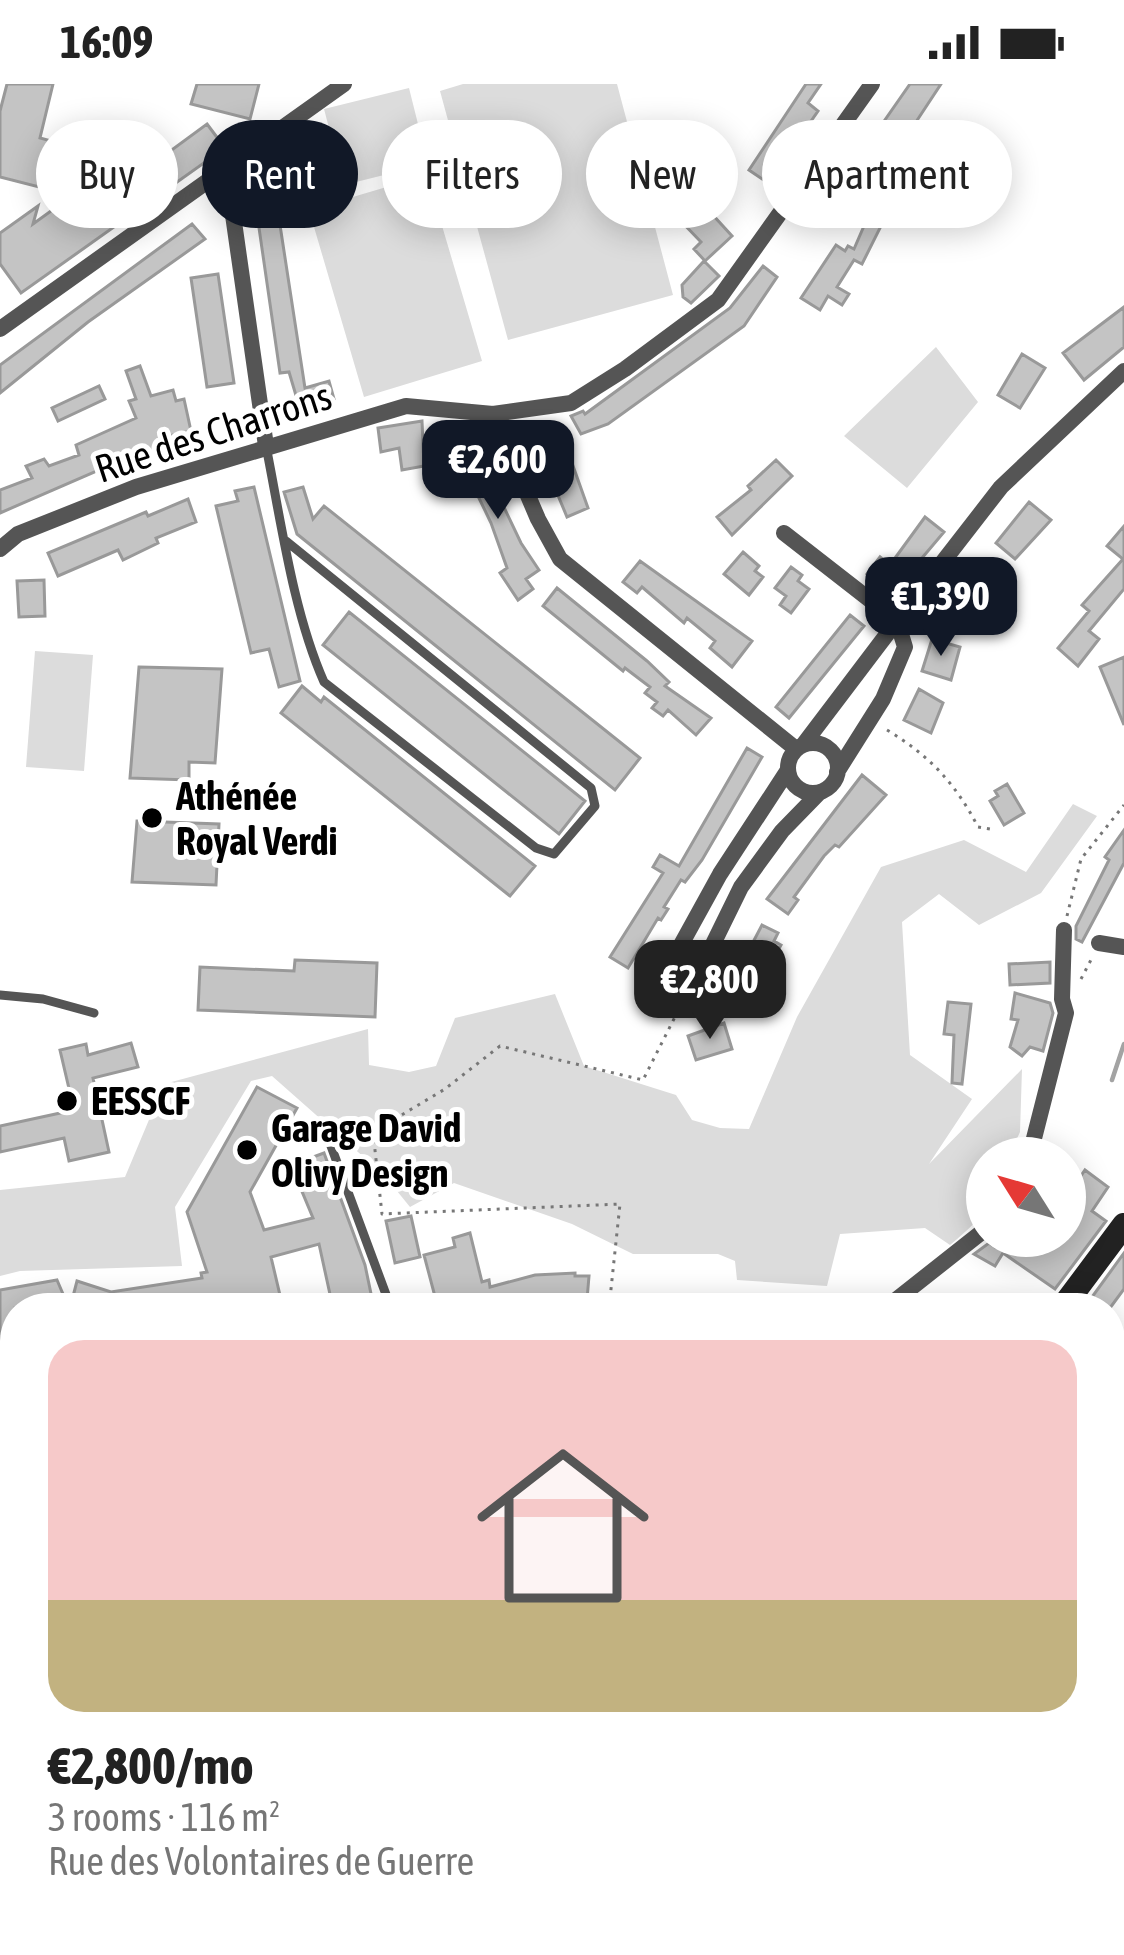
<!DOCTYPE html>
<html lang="en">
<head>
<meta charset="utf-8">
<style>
  :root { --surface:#fff; --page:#f2f2f2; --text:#222; --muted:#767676; --line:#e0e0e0; --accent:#111827 }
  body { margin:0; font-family:"Asap Condensed",sans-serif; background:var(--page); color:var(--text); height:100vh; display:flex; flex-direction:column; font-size:45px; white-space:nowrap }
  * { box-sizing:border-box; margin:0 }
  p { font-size:39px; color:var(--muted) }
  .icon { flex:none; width:66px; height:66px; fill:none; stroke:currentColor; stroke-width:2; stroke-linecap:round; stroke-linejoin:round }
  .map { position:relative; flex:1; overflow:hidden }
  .sheet { position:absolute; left:0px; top:1209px; width:1125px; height:663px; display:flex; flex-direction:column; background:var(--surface); border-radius:48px 48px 0 0; box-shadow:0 6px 30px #0003 }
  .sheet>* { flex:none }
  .banner { position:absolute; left:36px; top:36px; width:1053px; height:108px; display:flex; gap:24px }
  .needle { width:78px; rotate:307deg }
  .fabs { position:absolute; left:966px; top:1053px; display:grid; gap:24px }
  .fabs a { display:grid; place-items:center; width:120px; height:120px; border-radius:50%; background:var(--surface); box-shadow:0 6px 30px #0003; font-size:60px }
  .price { position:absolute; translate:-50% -102px; padding:0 27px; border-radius:24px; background:var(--accent); color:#fff; font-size:39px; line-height:78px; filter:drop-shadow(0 3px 6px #0008) }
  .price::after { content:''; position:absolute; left:50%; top:72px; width:36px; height:27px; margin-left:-18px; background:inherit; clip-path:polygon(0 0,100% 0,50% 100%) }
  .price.active { background:#222; color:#fff }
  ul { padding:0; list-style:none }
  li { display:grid; align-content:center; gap:24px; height:636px; padding:0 48px }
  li+li { border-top:3px solid var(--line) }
  li span { display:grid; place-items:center; height:372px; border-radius:36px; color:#555 }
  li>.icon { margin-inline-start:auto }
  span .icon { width:216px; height:216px; fill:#fffc; stroke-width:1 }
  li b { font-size:51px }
  .pill { padding:0 42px; border-radius:54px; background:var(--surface); box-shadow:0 6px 30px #0003; font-size:42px; line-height:108px }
  .pill.active { background:var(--accent); color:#fff }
  .status { display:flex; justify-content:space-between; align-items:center; height:84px; padding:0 60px; background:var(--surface); direction:ltr }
  .status svg { height:33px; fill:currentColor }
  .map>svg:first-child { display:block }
</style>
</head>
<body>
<div class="status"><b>16:09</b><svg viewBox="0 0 49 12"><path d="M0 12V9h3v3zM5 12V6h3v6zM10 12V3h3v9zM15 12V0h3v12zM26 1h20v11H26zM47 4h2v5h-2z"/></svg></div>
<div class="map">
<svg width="1124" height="1871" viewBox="0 0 1124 1871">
  <rect width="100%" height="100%" fill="#fff"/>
  <!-- green -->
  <path fill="#dcdcdc" d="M463 0H617L673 211 508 256 440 7Z
    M409 4 428 80 344 101 324 25Z
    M427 91 482 277 364 313 309 126Z
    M936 263 978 318 907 404 844 352Z
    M35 567 93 571 84 687 26 683Z
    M1073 720 1097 732 1041 809 979 841 939 810 902 838 910 971 972 1015 929 1080 1022 985 1020 1048 1008 1074H987C987 1126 991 1127 950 1161L925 1144 840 1150 827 1202 737 1196 735 1177 718 1170H633L572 1140 454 1099 410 1123 384 1091 272 992 251 997 175 1123 182 1182 20 1187 0 1192V1106L125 1093 164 1000 368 945 369 981 409 988 436 982 455 934 555 910 584 982 676 1011 692 1036 720 1044 749 1045 797 933 881 783 964 756 1026 788Z
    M1124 1376V1503L1110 1506V1392Z
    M1124 1562V1871H948L944 1857H1110V1565Z"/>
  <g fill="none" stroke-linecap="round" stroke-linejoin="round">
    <!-- stream -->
    <path stroke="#a3a3a3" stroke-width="4.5" d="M1112 996 1124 960
      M668 1223 671 1224"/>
  </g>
  <!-- building -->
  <path fill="#c4c4c4" stroke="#999" stroke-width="3" d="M7 0H53L40 54 55 58 43 104 0 93V27Z
    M197 0H259L250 35 191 20Z
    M806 0H821L808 19 818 27 768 99 749 86Z
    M910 0H941L914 41 911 38 899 55 880 43Z
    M207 40 225 64 21 209 0 180V149L38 122 33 140 73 111 86 129Z
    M864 60 880 72 843 132 823 118Z
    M281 93 284 111H279L282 127 278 128 305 304 329 297 334 315 300 325 289 288 280 289 257 130 258 95Z
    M679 94 732 152 705 177 694 165 701 158 675 131 680 127 663 109Z
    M867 135 881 142 862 180 854 176 837 203 849 210 842 221 828 212 820 226 801 214 836 161 845 167 848 162 854 165Z
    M192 140 205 155 88 238 0 309V281Z
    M704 177 719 192 691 219 683 213 682 201Z
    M763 182 777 193 744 242 608 340 581 350 571 332 583 327 585 330 730 224Z
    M218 190 234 299 207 303 191 194Z
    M1124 223V263L1084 296 1063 269Z
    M1022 270 1045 284 1020 324 998 311Z
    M140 282 151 312 173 306 176 317 184 315 191 347 164 353 169 366 132 376 131 372 0 429V406L32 394 26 382 44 375 49 382 79 371 76 361 136 334 129 317 136 315 126 287Z
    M99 302 105 315 58 337 52 324Z
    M422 337 424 382 402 386 399 364 381 368 378 344Z
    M562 351 588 424 567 433 557 409 561 407 540 362Z
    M472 356 521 459 539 486 526 495 533 505 518 516 500 489 507 484 491 439 464 383 458 385 453 373 459 370 456 363Z
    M776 376 792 392 732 451 717 433 751 406 748 402Z
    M254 403 300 597 279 603 269 565 251 569 216 422 238 417 235 407Z
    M303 403 313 435 324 422 640 674 615 706 297 450 284 408Z
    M188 415 196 438 156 454 158 459 123 476 118 466 58 492 48 469 146 428 148 432Z
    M1029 418 1051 436 1015 475 996 459Z
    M925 433 944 448 911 487 913 489 903 502 899 499 891 508 867 490 880 473 890 481Z
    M1124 442V505L1089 547 1099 555 1078 582 1058 564 1089 527 1082 521 1123 475 1107 462Z
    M743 468 759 482 755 487 763 493 749 511 724 490Z
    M640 477 752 557 732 583 710 564 715 557 687 534 684 539 642 503 637 509 623 498Z
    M981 477 999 492 964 539 945 525Z
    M791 483 802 491 798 497 809 505 791 529 780 521 786 512 775 504Z
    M44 496 45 532 19 533 17 497Z
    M557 504 647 577 669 598 665 602 711 634 696 651 668 626 663 632 652 624 657 618 645 609 650 603 625 584 623 587 543 522Z
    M349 528 585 717 559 750 323 561Z
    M850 531 864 542 789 634 776 623Z
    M932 555 960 563 951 596 922 587Z
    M1124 573V641L1100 583Z
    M139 583 222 585 215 679 189 678V696L130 694Z
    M302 602 321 618 324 613 535 782 510 812 281 629Z
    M919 605 943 619 931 649 904 636Z
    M747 664 762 673 702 776 685 798 681 796 664 823 668 825 661 836 658 834 628 884 610 873 663 789 653 783 660 771 679 782Z
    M862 691 886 711 839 763 835 761 824 772 794 813 798 816 788 830 767 815Z
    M1007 700 1024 729 1004 741 990 717 998 712 995 707Z
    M137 737 219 740 216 801 132 798Z
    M1124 746V779L1082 858 1076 855V842L1109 776 1105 773Z
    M762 841 778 849 774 857 781 861 772 877 768 875 752 912 742 907 734 921 717 915 733 883 739 885Z
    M295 876 377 879 375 933 198 926 200 883 294 887Z
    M1050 878V899L1010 901 1009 880Z
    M1015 909 1050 919 1053 929 1043 967 1030 963 1022 972 1010 963 1018 936 1011 935Z
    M948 918 971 920 962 1000 952 999 954 951 944 950Z
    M724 939 732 965 696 976 688 952Z
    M131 959 138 983 93 994 109 1068 69 1077 64 1054 0 1068V1042L74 1026 60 966 86 960 88 971Z
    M257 1003 297 1024 250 1108 264 1146 313 1134 291 1081 324 1069 365 1181 374 1224H333L319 1160 271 1173 283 1224H70L77 1197 111 1208 202 1194 201 1189 207 1188 187 1128Z
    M1085 1086 1108 1103 1092 1127 1106 1137 1055 1205 1003 1169 995 1182 974 1170 989 1159 995 1163 1003 1152H1065V1115Z
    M411 1132 420 1173 395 1179 386 1137Z
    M470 1149 482 1198 489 1196 490 1203 535 1191 575 1189V1192H589L587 1216 503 1224H438L424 1171 455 1163 453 1154Z
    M1124 1169V1205L1110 1224H1084Z
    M57 1196 69 1224H15V1296L0 1301V1206Z"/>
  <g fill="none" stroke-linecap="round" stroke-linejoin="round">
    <!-- path -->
    <path stroke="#777" stroke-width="3" stroke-dasharray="3 6" stroke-linecap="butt" d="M887 646C929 671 956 700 978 743L995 746
      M1067 832 1081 775 1124 721
      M1081 895 1093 872
      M609 1224 620 1120 382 1130 373 1048 445 1005 500 962 643 996 680 923"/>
    <!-- service -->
    <path stroke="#555" stroke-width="9" d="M266 362C281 437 293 528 324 598L536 764 554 770 595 722 591 704 286 457
      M0 911 43 915 94 929
      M328 1054 391 1224"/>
    <!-- minor -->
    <path stroke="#555" stroke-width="16" d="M218 92 232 124 266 362
      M0 245 344 0
      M493 330 538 435 560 475 796 665
      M784 449 897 537 1001 403 1124 287
      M0 465 18 450 136 403 406 322 493 330 571 319 625 285 718 216 872 0
      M788 684a25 25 0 1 1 50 0a25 25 0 1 1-50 0Z
      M803 661 897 537 905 563 883 615 837 688
      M788 686 720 790 666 888 668 898 681 905H691L741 803 782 747 820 708
      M1099 859 1124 863
      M1029 1074 1066 929 1062 915 1064 846
      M879 1224 887 1223 987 1144
      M0 1457 15 1454
      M0 1728 15 1705
      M292 1857V1871
      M77 1871 90 1857
      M587 1871 589 1857
      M824 1871V1857"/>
    <!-- tertiary -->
    <path stroke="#555" stroke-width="21" d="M1110 1532 1124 1528
      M0 1572 15 1563"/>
    <!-- secondary -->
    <path stroke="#222" stroke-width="24" d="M1062 1224 1124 1141
      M0 1407 15 1399"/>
  </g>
  <!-- markers -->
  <g fill="#000" stroke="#fff" stroke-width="4.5">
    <circle cx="152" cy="734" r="12"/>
    <circle cx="67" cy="1017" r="12"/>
    <circle cx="247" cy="1066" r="12"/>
  </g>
  <g text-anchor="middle" stroke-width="10" stroke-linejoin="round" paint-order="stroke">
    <!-- street labels -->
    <g font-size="39" fill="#000" stroke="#fff">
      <text transform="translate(213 348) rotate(-18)" y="14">Rue des Charrons</text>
    </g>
    <!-- poi labels -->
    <g font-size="39" font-weight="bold" fill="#000" stroke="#fff" text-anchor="start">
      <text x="176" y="726">Athénée<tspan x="176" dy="45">Royal Verdi</tspan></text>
      <text x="91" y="1031">EESSCF</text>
      <text x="271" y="1058">Garage David<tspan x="271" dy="45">Olivy Design</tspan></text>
    </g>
  </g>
</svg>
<div class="fabs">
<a><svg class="needle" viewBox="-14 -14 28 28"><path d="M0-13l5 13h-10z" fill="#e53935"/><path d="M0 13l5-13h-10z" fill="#767676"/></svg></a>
</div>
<b class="price" style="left:498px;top:438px">€2,600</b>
<b class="price" style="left:941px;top:575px">€1,390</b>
<b class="price active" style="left:710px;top:958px">€2,800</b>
<div class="banner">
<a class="pill">Buy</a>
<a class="pill active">Rent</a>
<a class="pill">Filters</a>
<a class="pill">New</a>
<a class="pill">Apartment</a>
</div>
<section class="sheet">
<ul>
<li><span style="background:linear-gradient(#f6c9c9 70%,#c2b280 0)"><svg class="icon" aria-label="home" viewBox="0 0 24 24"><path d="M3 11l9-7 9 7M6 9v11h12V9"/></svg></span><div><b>€2,800/mo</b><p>3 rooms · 116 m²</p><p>Rue des Volontaires de Guerre</p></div></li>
</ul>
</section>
</div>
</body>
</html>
